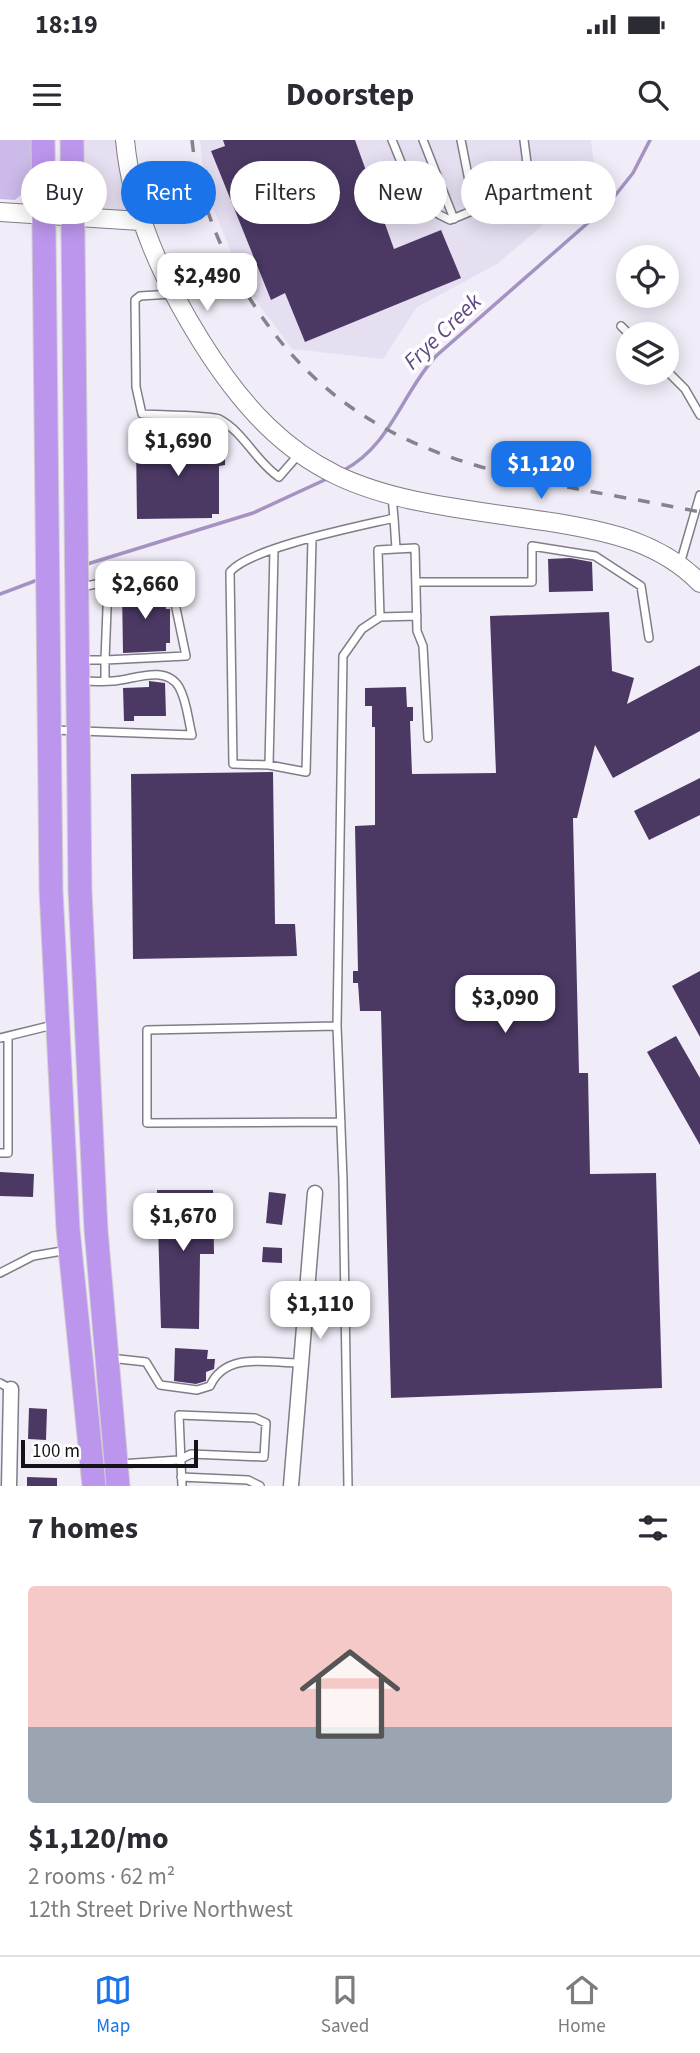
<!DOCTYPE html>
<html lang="en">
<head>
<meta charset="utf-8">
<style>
  :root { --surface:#fff; --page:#f2f2f3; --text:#2b2b33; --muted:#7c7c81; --line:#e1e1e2; --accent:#1a73e8 }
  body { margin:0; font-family:"Source Sans 3",sans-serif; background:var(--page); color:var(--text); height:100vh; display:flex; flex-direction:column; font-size:26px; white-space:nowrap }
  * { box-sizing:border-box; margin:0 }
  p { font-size:23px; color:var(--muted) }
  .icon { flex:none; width:38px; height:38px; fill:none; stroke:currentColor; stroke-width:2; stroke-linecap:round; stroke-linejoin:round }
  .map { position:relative; height:1346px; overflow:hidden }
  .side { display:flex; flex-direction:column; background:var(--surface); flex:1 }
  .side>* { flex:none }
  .top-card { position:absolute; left:21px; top:21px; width:658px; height:63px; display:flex; gap:14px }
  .fabs { position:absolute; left:616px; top:105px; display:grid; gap:14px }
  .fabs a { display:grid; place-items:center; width:63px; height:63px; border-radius:50%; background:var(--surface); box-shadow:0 4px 18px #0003; font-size:35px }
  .scale { position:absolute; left:21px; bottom:18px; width:177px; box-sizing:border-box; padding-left:7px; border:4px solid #141216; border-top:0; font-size:19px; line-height:24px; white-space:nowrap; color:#141216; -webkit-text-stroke:5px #fff; paint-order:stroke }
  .price { position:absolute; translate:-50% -60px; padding:0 16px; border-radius:14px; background:#fff; color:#222; font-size:23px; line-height:46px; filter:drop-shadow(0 2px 4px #0008) }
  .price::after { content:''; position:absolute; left:50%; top:42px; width:21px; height:16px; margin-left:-10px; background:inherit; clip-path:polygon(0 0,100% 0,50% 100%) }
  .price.current { background:var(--accent); color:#fff }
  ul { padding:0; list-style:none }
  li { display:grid; align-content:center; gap:14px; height:371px; padding:0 28px }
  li+li { border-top:2px solid var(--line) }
  li span { display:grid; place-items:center; height:217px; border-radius:7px; color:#555 }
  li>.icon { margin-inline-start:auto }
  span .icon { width:126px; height:126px; fill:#fffc; stroke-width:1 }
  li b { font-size:30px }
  h2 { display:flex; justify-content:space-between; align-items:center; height:84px; padding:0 28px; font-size:30px }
  .chip { padding:0 24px; border-radius:32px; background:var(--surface); box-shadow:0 4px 18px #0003; font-size:24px; line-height:63px }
  .chip.current { background:var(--accent); color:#fff }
  .status { display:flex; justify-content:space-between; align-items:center; height:49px; padding:0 35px; background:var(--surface); direction:ltr }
  .status svg { height:19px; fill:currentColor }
  header { display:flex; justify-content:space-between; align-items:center; height:91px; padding:0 28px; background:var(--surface); font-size:32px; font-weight:700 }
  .menu { display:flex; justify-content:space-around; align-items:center; height:98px; border-top:2px solid var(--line); background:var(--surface); font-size:19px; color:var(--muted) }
  .menu a { display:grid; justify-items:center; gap:4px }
  .menu .current { color:var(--accent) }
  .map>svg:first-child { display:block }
</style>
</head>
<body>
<div class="status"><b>18:19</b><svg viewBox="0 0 49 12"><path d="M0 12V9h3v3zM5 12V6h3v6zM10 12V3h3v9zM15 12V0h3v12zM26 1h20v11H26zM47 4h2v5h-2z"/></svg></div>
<header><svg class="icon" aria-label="menu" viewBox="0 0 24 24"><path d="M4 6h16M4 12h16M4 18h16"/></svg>Doorstep<svg class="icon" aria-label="search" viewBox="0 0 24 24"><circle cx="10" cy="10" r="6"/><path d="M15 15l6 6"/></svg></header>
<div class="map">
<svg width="700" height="1346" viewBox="0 0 700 1346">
  <rect width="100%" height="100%" fill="#f0ecf8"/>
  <!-- built -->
  <path fill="#e6dff2" d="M72 0H125L140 81 74 77Z
    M200 0H591L596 40 497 124 417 167 383 219 292 209 245 146 205 48Z"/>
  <!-- green -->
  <path fill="#ccbae9" d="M0 0H31V46L15 60 0 59Z"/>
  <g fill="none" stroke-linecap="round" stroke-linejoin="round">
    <!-- stream -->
    <path stroke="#a592c3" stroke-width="3.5" d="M344 330C391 305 402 253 436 216L606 67 633 33 650 0
      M84 425 253 373 331 337
      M0 454 40 439"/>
  </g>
  <!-- building -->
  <path fill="#4b3964" d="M223 0H355L394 109 441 90 461 138 305 202 285 153 271 160 211 11 225 6Z
    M211 299V304H225V325L219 326V374H212V378L137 379 136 300Z
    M570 418 592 422 593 451 549 452 548 419Z
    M164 449 166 469H170V503H166V511L123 513 122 450Z
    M609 472 612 531 634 538 627 564 700 525V591L613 638 595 605 577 678H573L579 933H588L590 1034 656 1033 662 1248 391 1258 381 871H360L358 843H353V831H358L355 686 375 685V587H372V566H365V548L406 547 407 567H413V581H410L412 634 496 633 490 476Z
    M149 541 165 543 166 576H134V581H124L123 548 149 547Z
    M273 632 275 784H295L297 816 133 819 131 634Z
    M700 638V675L649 700 634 671Z
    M700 831V897L672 846Z
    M676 896 700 938V1005L647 912Z
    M0 1032 34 1034 33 1057 0 1056Z
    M157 1050H213L214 1114H200L199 1189 161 1188Z
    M269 1052 286 1054 282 1085 266 1083Z
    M263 1107 282 1108V1123L262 1122Z
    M175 1208 208 1210 207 1219H215L214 1229 206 1232V1241L196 1244 174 1241Z
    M29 1268 47 1269 46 1300 28 1299Z
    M27 1337 57 1338V1346H27Z"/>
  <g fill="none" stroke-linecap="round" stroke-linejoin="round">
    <defs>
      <path id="service" d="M392 0C407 35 412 64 450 80L472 71 474 66 461 0
        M423 0 454 79
        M524 0 533 70
        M172 154 140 156 135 160 136 247 142 274C155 275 211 275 219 279 244 292 256 322 279 337L299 314
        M621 186 629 194
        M667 231 685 249 700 275
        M312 400 306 632 269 625 233 624 230 432C249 408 360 386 394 378L392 357
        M396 409 415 408 417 491 423 506 428 598
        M680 424 700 355
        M416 442H532V406L595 416 641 446 649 498
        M81 447 157 432 172 449 186 516 105 520 108 444
        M380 477 417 476
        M81 520H105V541
        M53 590 192 595C188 580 187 561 179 547 165 524 133 540 113 541 102 542 91 541 80 541
        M269 625 274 410
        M337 886 147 890V983L341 982
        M0 898 53 885
        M0 1013H8V898
        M0 1133 33 1116 68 1110
        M110 1218 146 1222 160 1245 197 1250 210 1246C226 1211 267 1223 300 1223
        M0 1243 11 1249
        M120 1324 179 1320 191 1314 264 1317 266 1283 255 1278 179 1275 182 1346
        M181 1337 248 1340 260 1346
        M348 1346 343 1040 337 886 343 516 362 489 380 477 378 410 396 409 394 378"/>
      <path id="minor" d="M9 1346 11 1249
        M291 1346 315 1053"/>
      <path id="tertiary" d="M125 0C132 74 162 138 201 201 301 361 387 357 557 383 611 392 661 403 700 443
        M0 72 140 81"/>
      <path id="trunk" d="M43 0 51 750 68 1089 94 1346
        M72 0 80 751 96 1090 118 1346"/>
    </defs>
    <!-- service casing -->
    <use href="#service" stroke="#817d87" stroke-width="10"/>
    <!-- minor casing -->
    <use href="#minor" stroke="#817d87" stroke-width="17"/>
    <!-- tertiary casing -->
    <use href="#tertiary" stroke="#817d87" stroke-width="20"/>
    <!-- trunk casing -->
    <use href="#trunk" stroke="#d0d0d0" stroke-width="25"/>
    <!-- service -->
    <use href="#service" stroke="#fff" stroke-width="7"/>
    <!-- minor -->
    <use href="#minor" stroke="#fff" stroke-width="14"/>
    <!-- tertiary -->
    <use href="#tertiary" stroke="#fff" stroke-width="18"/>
    <!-- trunk -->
    <use href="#trunk" stroke="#bc96ec" stroke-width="23"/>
    <!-- rail -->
    <path stroke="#86838c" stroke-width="3.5" stroke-dasharray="12 12" stroke-linecap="butt" d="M192 0C198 58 221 114 252 162 361 332 521 335 700 372"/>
  </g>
  <g text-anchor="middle" stroke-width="7" stroke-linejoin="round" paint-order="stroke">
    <!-- water labels -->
    <g font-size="23" font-style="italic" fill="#634787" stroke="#fff">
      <text transform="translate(442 191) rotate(-44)" y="8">Frye Creek</text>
    </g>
  </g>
</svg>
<div class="fabs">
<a><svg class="icon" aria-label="locate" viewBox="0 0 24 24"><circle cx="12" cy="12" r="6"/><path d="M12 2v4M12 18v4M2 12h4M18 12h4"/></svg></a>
<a><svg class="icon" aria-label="layers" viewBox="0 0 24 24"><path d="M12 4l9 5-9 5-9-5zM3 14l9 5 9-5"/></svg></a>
</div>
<div class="scale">100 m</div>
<b class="price" style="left:207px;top:173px">$2,490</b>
<b class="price" style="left:178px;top:338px">$1,690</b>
<b class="price current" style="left:541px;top:361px">$1,120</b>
<b class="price" style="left:145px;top:481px">$2,660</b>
<b class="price" style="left:505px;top:895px">$3,090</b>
<b class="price" style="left:183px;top:1113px">$1,670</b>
<b class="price" style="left:320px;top:1201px">$1,110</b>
<div class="top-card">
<a class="chip">Buy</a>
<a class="chip current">Rent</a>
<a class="chip">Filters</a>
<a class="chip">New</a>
<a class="chip">Apartment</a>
</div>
</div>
<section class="side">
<h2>7 homes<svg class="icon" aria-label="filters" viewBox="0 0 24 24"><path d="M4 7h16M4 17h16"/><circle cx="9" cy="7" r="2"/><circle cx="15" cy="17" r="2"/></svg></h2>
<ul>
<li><span style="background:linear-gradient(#f6c9c9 65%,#9aa5b1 0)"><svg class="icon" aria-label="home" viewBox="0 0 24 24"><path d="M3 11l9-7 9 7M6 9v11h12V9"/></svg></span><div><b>$1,120/mo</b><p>2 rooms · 62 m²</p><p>12th Street Drive Northwest</p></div></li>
</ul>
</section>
<nav class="menu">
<a class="current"><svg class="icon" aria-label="map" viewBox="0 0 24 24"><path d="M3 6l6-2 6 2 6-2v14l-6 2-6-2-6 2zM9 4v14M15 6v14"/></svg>Map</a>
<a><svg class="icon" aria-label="saved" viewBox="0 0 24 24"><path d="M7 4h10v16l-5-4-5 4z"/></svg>Saved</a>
<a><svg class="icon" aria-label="home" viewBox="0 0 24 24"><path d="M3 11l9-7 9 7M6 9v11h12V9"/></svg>Home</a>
</nav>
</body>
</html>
